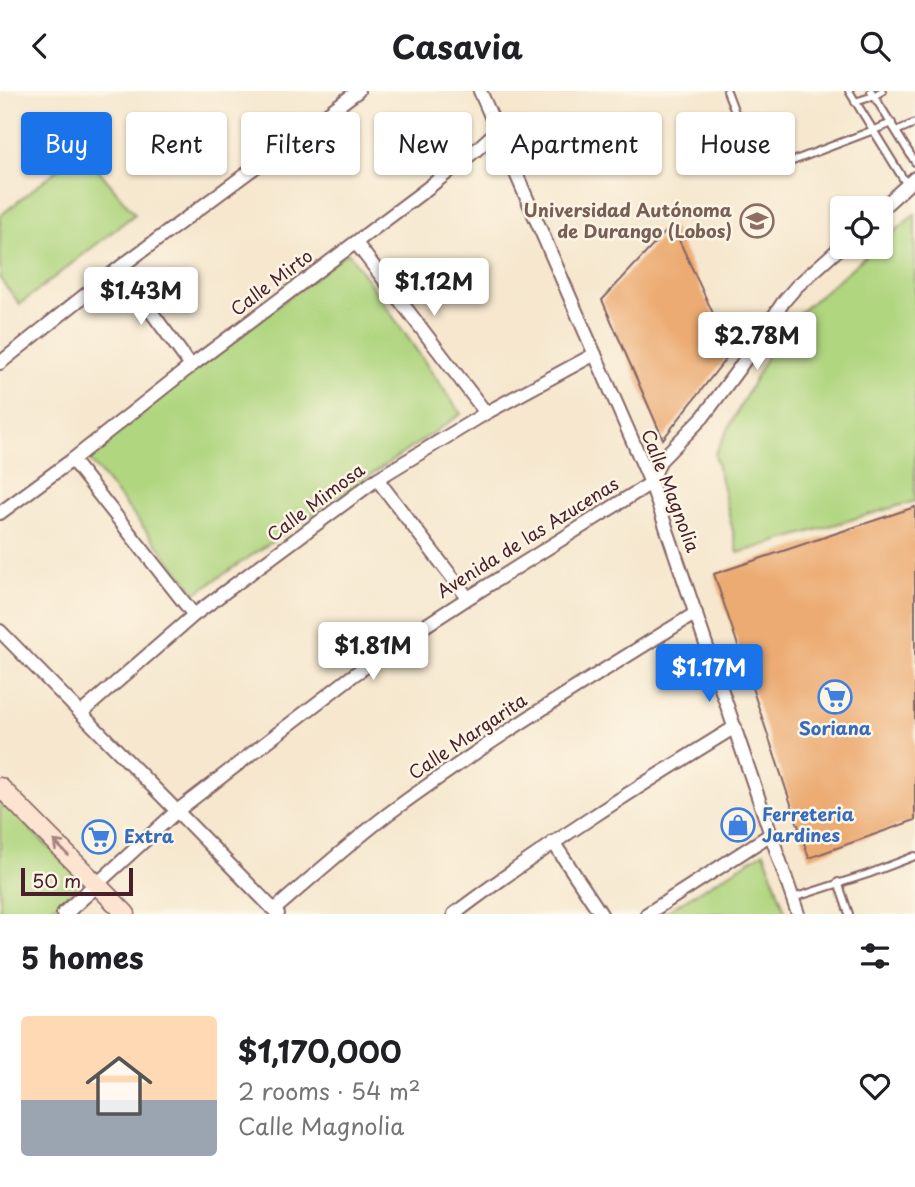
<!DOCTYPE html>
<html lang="en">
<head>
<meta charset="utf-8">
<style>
  :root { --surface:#fff; --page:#f6f6f6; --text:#202124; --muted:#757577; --accent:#1a73e8 }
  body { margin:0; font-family:"Playpen Sans",sans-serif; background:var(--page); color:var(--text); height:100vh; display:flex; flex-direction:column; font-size:26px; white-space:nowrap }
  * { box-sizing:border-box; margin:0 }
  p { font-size:23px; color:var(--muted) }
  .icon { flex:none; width:38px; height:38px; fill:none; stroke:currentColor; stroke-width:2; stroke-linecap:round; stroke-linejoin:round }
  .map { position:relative; height:823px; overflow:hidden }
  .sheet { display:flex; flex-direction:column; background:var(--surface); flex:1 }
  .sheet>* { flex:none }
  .top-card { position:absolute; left:21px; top:21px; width:873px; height:63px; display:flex; gap:14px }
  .fabs { position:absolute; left:830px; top:105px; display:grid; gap:14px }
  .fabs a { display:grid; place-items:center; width:63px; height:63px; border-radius:7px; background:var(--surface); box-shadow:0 2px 5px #0004; font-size:35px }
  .scale { position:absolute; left:21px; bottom:18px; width:112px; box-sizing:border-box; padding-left:7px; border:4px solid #4a1f2b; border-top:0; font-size:19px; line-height:24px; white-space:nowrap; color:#4a1f2b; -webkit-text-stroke:5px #fcf5e5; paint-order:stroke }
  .price { position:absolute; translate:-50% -60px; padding:0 16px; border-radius:7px; background:#fff; color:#222; font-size:23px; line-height:46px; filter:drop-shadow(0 2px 4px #0008) }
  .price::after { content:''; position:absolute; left:50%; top:42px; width:21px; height:16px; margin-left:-10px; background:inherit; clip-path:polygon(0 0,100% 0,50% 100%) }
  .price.active { background:var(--accent); color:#fff }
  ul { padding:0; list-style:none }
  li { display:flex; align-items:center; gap:21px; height:175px; padding:0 21px }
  li span { display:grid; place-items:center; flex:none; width:196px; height:140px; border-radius:7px; color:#555 }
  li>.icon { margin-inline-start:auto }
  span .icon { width:84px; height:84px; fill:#fffc; stroke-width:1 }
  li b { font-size:30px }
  h2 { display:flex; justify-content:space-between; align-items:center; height:84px; padding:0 21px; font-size:30px }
  .pill { padding:0 24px; border-radius:7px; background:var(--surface); box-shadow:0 2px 5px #0004; font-size:24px; line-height:63px }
  .pill.active { background:var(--accent); color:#fff }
  header { display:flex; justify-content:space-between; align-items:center; height:91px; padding:0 21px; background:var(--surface); font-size:32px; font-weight:700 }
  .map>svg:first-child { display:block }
</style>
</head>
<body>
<header><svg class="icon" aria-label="back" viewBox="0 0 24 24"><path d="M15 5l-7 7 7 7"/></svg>Casavia<svg class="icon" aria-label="search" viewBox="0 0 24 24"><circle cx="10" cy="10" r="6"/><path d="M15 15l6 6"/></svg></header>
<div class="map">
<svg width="915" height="823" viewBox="0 0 915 823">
  <rect width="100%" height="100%" fill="#fcf5e5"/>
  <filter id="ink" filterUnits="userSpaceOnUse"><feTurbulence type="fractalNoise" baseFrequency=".0143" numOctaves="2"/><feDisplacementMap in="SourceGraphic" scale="14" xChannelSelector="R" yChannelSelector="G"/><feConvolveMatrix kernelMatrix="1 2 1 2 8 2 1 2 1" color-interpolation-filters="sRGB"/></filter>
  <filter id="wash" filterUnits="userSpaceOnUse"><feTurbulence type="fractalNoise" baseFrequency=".00686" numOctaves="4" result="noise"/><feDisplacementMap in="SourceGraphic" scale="28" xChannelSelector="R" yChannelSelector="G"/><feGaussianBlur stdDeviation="1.57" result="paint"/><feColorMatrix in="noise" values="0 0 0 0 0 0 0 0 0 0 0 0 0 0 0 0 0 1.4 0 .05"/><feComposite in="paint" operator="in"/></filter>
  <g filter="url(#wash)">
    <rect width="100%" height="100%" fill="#f6e7ce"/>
    <!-- green -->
    <path fill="#b0d680" stroke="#7d7a56" stroke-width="2" d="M82 59 135 123 20 213 0 188V125Z
      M915 123V410L738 462 715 363 782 237 876 156H880V153Z
      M348 161 461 323 196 502 84 362Z
      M0 707 83 791 46 823H0Z
      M764 761 786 823H662Z"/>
    <g id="blocks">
      <!-- building -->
      <path fill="#ecab72" d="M672 134 731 261 663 348 602 209Z
        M915 416V729L809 767 714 483Z"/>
    </g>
  </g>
  <g filter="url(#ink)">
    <use href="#blocks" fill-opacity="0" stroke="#866564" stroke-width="2"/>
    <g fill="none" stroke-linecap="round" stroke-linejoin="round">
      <defs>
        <path id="service" d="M727 0 751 64 758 74 763 77 790 71 892 32
          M849 0 907 94
          M871 0 915 71
          M855 11 874 5 882 0
          M896 40 915 32
          M838 791 849 823
          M793 807 868 783 915 765"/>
        <path id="minor" d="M480 0 651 392 798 823
          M880 119 915 87
          M356 152 486 322
          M119 177 191 275
          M0 272 119 177 358 0
          M72 369 194 524
          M377 388 468 507
          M651 392 660 370 703 326 740 276 784 210 797 195 842 155
          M0 422 72 369 191 275 424 100 475 60 497 40
          M0 540 278 823
          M81 622 194 524 377 388 486 322 595 263
          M553 751 601 823
          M97 793 177 720 355 583 411 544 468 507 651 392
          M274 819C311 787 349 753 388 723 487 650 591 587 696 522
          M454 823C544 755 639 695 735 636
          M647 823 771 743"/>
        <path id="tertiary" d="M64 823 97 793"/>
        <path id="secondary" d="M0 696 126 823"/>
      </defs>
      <!-- service casing -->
      <use href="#service" stroke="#866564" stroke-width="10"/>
      <!-- minor casing -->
      <use href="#minor" stroke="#866564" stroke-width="16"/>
      <!-- tertiary casing -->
      <use href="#tertiary" stroke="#866564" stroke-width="18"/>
      <!-- secondary casing -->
      <use href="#secondary" stroke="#866564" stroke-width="21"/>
      <!-- service -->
      <use href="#service" stroke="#fff" stroke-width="6"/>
      <!-- minor -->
      <use href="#minor" stroke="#fff" stroke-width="12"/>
      <!-- tertiary -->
      <use href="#tertiary" stroke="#fff" stroke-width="14"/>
      <!-- secondary -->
      <use href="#secondary" stroke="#fde4d1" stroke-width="18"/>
    </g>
    <!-- one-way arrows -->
    <defs><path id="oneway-shaft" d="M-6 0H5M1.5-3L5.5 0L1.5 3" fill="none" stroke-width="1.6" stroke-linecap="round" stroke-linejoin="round" transform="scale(1.75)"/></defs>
    <use stroke="#a4827e" href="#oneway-shaft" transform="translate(61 757) rotate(-135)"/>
  </g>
  <!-- icons -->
  <defs>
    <symbol id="university-ring" viewBox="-11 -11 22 22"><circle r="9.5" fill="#fcf5e5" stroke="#8d6e63" stroke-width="1.5"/><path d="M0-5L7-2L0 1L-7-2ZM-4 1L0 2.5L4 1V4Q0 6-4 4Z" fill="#8d6e63"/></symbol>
    <symbol id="supermarket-ring" viewBox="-11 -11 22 22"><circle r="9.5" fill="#fcf5e5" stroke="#3f7fe0" stroke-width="1.5"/><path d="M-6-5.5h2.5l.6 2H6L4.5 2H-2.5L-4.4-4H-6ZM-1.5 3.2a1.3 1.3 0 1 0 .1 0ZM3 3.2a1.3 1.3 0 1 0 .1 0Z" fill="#3f7fe0"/></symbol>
    <symbol id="shop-ring" viewBox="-11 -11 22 22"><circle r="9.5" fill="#fcf5e5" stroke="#3f7fe0" stroke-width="1.5"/><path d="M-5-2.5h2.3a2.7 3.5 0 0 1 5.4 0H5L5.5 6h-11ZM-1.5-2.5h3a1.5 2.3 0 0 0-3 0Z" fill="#3f7fe0"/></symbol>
  </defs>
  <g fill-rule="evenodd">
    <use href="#university-ring" x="738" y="111" width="38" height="38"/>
    <use href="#supermarket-ring" x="816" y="587" width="38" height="38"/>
    <use href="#shop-ring" x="719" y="715" width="38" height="38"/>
    <use href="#supermarket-ring" x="80" y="727" width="38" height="38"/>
  </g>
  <g text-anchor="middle" stroke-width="5" stroke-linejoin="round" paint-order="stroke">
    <!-- education labels -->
    <g font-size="18" font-weight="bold" fill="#785e54" stroke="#fcf5e5" text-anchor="end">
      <text x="732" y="126">Universidad Autónoma<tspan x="732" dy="21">de Durango (Lobos)</tspan></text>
    </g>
    <!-- street labels -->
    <g font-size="18" fill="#4a1f2b" stroke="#fcf5e5">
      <text transform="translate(272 192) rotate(-37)" y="6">Calle Mirto</text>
      <text transform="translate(670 400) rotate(69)" y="6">Calle Magnolia</text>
      <text transform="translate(316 412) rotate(-37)" y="6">Calle Mimosa</text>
      <text transform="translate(528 447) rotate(-32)" y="6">Avenida de las Azucenas</text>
      <text transform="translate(468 646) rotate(-34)" y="6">Calle Margarita</text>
    </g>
    <!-- shop labels -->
    <g font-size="18" font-weight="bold" fill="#366cbe" stroke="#fcf5e5" text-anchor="start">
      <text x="835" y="644" text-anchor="middle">Soriana</text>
      <text x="762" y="730">Ferreteria<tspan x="762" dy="21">Jardines</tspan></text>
      <text x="124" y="752">Extra</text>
    </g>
  </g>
</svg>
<div class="fabs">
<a><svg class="icon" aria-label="locate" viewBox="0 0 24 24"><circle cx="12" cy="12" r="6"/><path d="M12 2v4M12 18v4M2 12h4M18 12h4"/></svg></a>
</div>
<div class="scale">50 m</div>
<b class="price" style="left:434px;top:227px">$1.12M</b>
<b class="price" style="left:141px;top:236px">$1.43M</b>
<b class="price" style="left:757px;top:281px">$2.78M</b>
<b class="price" style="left:373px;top:591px">$1.81M</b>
<b class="price active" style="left:709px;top:613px">$1.17M</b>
<div class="top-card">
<a class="pill active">Buy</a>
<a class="pill">Rent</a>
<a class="pill">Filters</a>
<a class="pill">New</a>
<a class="pill">Apartment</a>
<a class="pill">House</a>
</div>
</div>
<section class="sheet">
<h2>5 homes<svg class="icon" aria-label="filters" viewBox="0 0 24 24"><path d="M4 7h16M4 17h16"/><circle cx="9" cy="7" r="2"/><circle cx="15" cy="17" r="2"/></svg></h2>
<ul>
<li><span style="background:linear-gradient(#ffd9b3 60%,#9aa5b1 0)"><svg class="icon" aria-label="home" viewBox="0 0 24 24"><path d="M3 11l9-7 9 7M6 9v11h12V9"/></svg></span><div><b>$1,170,000</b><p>2 rooms · 54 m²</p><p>Calle Magnolia</p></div><svg class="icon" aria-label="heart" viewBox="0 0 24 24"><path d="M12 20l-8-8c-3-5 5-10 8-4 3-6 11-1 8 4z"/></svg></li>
</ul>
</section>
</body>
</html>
